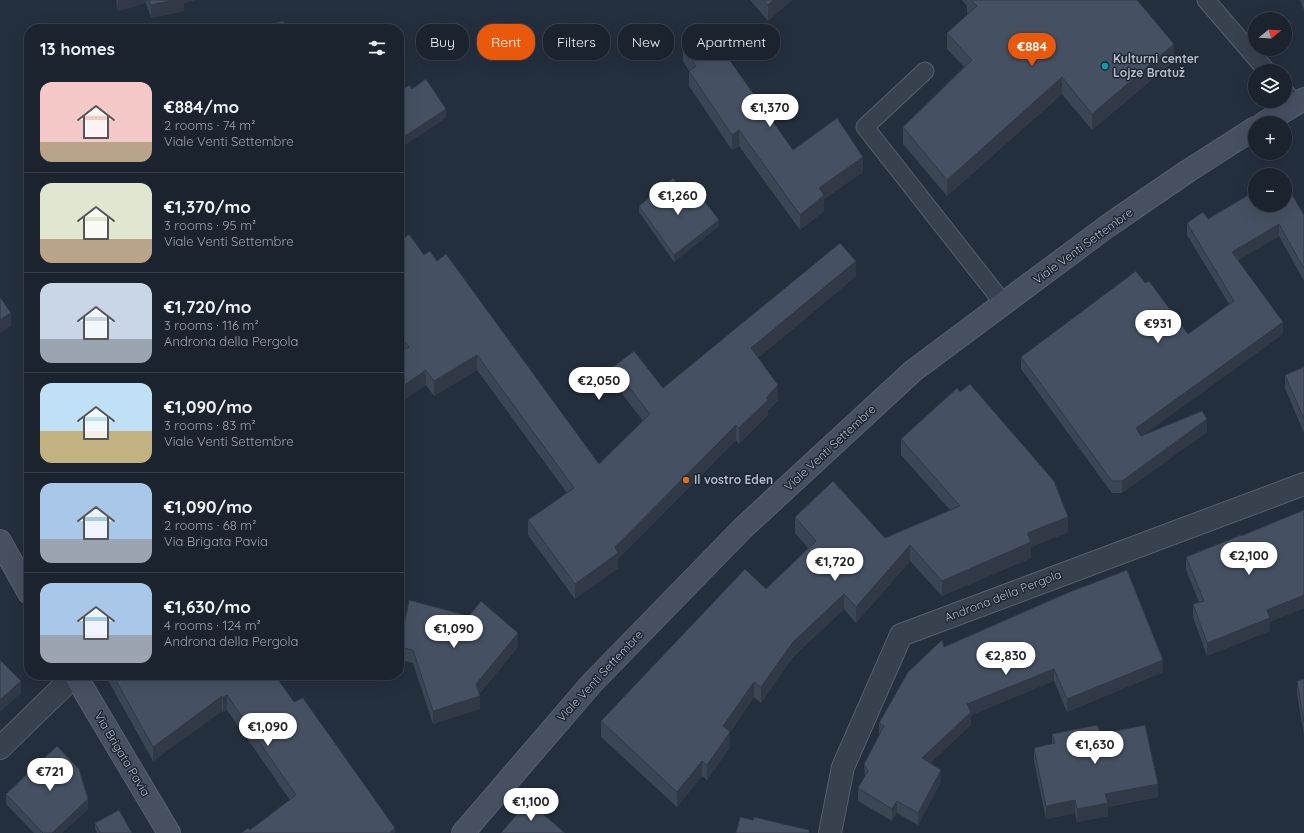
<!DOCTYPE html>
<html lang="en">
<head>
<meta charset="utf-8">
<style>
  :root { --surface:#1b232e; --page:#282f3a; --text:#f1f3f6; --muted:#a0a4aa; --line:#39404a; --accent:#ea580c }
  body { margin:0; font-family:Quicksand,sans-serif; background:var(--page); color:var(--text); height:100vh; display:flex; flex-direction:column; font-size:15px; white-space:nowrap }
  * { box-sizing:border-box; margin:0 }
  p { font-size:13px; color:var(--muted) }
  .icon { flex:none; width:22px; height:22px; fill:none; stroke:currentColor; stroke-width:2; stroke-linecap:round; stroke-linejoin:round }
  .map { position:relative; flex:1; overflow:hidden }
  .details { position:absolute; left:24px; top:24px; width:380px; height:656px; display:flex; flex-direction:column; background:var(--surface); border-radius:16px; box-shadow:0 4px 16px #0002,0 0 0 1px var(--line) }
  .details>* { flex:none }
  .top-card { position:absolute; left:416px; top:24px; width:380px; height:36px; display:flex; gap:8px }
  .needle { width:26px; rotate:72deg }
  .controls { position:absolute; left:1248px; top:12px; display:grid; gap:8px }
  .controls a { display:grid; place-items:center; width:44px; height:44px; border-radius:50%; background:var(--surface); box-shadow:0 4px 16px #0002,0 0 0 1px var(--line); font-size:20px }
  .price { position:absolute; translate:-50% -34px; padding:0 9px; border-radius:14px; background:#fff; color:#222; font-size:13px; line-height:26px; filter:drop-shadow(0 1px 2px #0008) }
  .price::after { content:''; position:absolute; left:50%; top:24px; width:12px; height:9px; margin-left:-6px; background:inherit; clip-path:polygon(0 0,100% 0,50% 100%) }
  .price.current { background:var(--accent); color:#fff }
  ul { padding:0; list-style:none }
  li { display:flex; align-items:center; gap:12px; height:100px; padding:0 16px }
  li+li { border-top:1px solid var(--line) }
  li span { display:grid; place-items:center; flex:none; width:112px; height:80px; border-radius:12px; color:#555 }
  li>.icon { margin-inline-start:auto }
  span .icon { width:48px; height:48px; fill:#fffc; stroke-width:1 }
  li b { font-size:17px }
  h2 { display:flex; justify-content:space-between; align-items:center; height:48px; padding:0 16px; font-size:17px }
  .pill { padding:0 14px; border-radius:16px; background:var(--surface); box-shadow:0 4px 16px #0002,0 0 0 1px var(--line); font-size:14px; line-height:36px }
  .pill.current { background:var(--accent); color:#fff }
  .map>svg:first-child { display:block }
</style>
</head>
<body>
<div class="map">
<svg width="1304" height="833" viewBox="0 0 1304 833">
  <rect width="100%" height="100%" fill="#242f3e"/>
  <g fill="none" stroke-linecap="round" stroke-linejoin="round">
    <defs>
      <path id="lane" d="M1206 0 1267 71
        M925 71 865 127 1004 304
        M1285 92 1295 103"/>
      <path id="street" d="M0 748 75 675
        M830 833 843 767 901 635 1304 484"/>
      <path id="secondary" d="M1264 123 1304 99
        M0 541 29 593
        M75 675 169 833
        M463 833 592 683 743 528 913 371 1109 225 1188 171 1255 128"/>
    </defs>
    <!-- lane casing -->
    <use href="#lane" stroke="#565f6c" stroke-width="19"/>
    <!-- street casing -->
    <use href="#street" stroke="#565f6c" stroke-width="24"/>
    <!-- secondary casing -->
    <use href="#secondary" stroke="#565f6c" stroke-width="24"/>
    <!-- lane -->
    <use href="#lane" stroke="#38414e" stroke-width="17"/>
    <!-- street -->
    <use href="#street" stroke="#38414e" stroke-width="22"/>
    <!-- secondary -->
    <use href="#secondary" stroke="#465061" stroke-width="22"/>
  </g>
  <!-- wall -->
  <path fill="#3b4654" d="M116 0H195L184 3V11L151 18 146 3 118 11Z
    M750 0H792L768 21Z
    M962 0H1137L1174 61 1092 130 1062 94 947 196 903 144V127L964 67 947 49V33L968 14 967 13V6Z
    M1300 0H1304V10Z
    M683 46 793 150 863 172 824 199V211L800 230 739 146 732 150 689 86V71L683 61Z
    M690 201 719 226 674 262 639 212V206Z
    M1304 215V281L1279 236 1238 260 1283 334 1143 435 1207 432 1122 493H1112L1021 369V357L1145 283 1188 334 1229 304 1187 235V223L1208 219Z
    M399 242 437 261 599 464 643 421 613 382V367L663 388 856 276 758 358 778 400 768 410V415L739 444 736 440 618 559V568L575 599 528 535V520L567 493 477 370 434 396 399 349Z
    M1304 367V433L1285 388V375Z
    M901 439 1068 532 1031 547V558L942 596 910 561 856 623 844 609 793 657 761 703 754 697 730 732V747L707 780 702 776 677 807 601 737V721L766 589 808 548 795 533V517L885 538 950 510 901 455Z
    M1304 510V608L1270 622V631L1207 656 1193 617V604L1199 602 1186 570V557L1241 536Z
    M400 647H518L479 694 480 709 433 724 413 663 400 660Z
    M944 647 1163 672 1067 712 1054 681 971 715V725L930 763 941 782 918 825 897 813 892 821 858 801V788L865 777 864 764 880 735H879V723Z
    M105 675H275L294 702 395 833 250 830 290 800 227 710 223 712 222 711 153 761Z
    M1304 679V735L1297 694V681Z
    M1052 734H1101L1158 797 1108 807V816L1077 822 1075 813 1046 819 1034 761V748L1052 744Z
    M6 794 88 809 62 833H34L6 804Z
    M95 823 132 833H97L95 828Z"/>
  <!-- shaded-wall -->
  <path fill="#303945" d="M118 0H146V3L118 11Z
    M174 0H195L184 3V11L151 18V5Z
    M773 0H792L768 21V5Z
    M1174 44V61L1092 130V114Z
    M1062 77V94L947 196V180Z
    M446 109V118L399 149V140Z
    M739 130V146L732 150V135Z
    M863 157V172L824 199V211L800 230V215L819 188Z
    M719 220V226L674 262V255Z
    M1279 224V236L1232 264V252Z
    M856 261V276L751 364V348Z
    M11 313V326L0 333V320Z
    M1283 322V334L1136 440V428Z
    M477 355V370L434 396V381Z
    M426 370V385L399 404V389Z
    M778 385V400L768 410V415L739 444V428L766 398Z
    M1207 419V432L1122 493V481Z
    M736 425V440L618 559V568L575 599V584L615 547Z
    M1068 517V532L1031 547V558L942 596V581L1027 533Z
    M910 545V561L856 623V607Z
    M844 594V609L793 657 761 703V687L793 642Z
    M1304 595V608L1270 622V631L1207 656V643L1267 610Z
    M518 633V647L476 697V684Z
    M1163 660V672L1067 712V699Z
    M1054 669V681L971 715V725L922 770V758L967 704Z
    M21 681V693L0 712V700Z
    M754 682V697L723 741V726Z
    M227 695V710L223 712V698Z
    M222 696V711L153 761V747Z
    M480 696V709L433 724V711Z
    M730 732V747L707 780V765Z
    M702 761V776L677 807V792Z
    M941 770V782L918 825V813Z
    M1158 784V797L1108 807V816L1077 822V809L1105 794Z
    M88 799V809L62 833H52Z
    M1075 800V813L1046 819V806Z
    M897 801V813L892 821V809Z
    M395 828V833H390Z"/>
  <!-- building -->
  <path fill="#455162" stroke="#303945" d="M149 0H174L151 5Z
    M763 0H773L768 5Z
    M971 0H1137L1174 44 1092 114 1062 77 947 180 903 127 972 60 947 33 977 6Z
    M283 21 288 29H251Z
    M707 28 793 150 837 118 863 157 819 188 824 195 800 215 739 130 732 135 689 71 696 66 683 46Z
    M426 79 446 109 399 140V92L409 85 412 89Z
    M673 178 690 201 699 194 719 220 674 255 639 206Z
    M1285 183 1304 215V269L1279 224 1232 252 1283 322 1136 428 1141 436 1202 411 1207 419 1122 481H1112L1021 357 1136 271 1145 283 1149 281 1188 334 1234 301 1187 223 1203 212 1208 219 1255 191V205H1285Z
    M409 234 424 255 430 251 437 261 446 254 599 464 650 414 613 367 634 351 663 388 840 243 856 261 751 348 778 385 766 398 768 400 739 428 736 425 615 547 618 553 575 584 528 520 574 488 477 355 434 381 426 370 399 389V353L409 347 399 334V242Z
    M0 297 11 313 0 320Z
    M1304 367V419L1285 375Z
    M970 384 1054 481 1068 517 1027 533 1031 542 942 581 910 545 856 607 844 594 793 642 761 687 754 682 723 726 730 732 707 765 702 761 677 792 601 721 745 569 766 589 816 541 795 517 833 481 885 538 960 506 901 439 957 388 960 392Z
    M1304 510V595L1267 610 1270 618 1207 643 1193 604 1204 601 1186 557 1241 535V536Z
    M1127 570 1163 660 1067 699 1054 669 967 704 971 712 922 758 941 770 918 813 897 801 892 809 858 788 868 771 864 764 884 726 879 723 908 672 942 640 944 647 1067 593Z
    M409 600 469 616 481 601 518 633 476 684 480 696 433 711 413 650 400 647Z
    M0 660 21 681 0 700Z
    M113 675H275L294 702 303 698 395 828 390 833H241L248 828 250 830 296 795 227 695 223 698 222 696 153 747Z
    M1304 679V722L1297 681Z
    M1097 725 1101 734 1145 725 1158 784 1105 794 1108 803 1077 809 1075 800 1046 806 1034 748 1055 743 1052 734Z
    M57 746 79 769 88 799 52 833H43L6 794Z
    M528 801 565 833H501Z
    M119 810 132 833H100L95 823Z
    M740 817 753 820 754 817 809 830V833H736Z"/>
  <!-- markers -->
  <circle fill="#0f9aa8" stroke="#1d2633" stroke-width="1.5" cx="1105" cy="66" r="4"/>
  <circle fill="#e8710a" stroke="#1d2633" stroke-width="1.5" cx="686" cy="480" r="4"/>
  <g text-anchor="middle" stroke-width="3" stroke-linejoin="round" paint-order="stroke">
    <!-- poi labels -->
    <g font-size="12" font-weight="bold" fill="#b4bcc9" stroke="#1d2633" text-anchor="start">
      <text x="1113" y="63">Kulturni center<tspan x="1113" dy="14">Lojze Bratuž</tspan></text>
      <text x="694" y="484">Il vostro Eden</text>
    </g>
    <!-- street labels -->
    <g font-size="12" fill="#b4bcc9" stroke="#1d2633">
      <text transform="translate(1083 246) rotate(-36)" y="4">Viale Venti Settembre</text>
      <text transform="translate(830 448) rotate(-43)" y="4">Viale Venti Settembre</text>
      <text transform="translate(1003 596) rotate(-21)" y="4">Androna della Pergola</text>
      <text transform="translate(600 676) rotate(-47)" y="4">Viale Venti Settembre</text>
      <text transform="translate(122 754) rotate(59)" y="4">Via Brigata Pavia</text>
    </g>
  </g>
</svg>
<div class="controls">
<a><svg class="needle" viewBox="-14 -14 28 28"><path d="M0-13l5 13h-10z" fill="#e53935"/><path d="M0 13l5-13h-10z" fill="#a0a4aa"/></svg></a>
<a><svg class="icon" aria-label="layers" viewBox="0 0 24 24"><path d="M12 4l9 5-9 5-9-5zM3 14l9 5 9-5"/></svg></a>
<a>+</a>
<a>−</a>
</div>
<b class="price current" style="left:1032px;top:67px">€884</b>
<b class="price" style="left:770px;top:128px">€1,370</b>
<b class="price" style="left:678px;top:216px">€1,260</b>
<b class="price" style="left:1158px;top:344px">€931</b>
<b class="price" style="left:599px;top:401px">€2,050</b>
<b class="price" style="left:1249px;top:576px">€2,100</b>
<b class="price" style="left:835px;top:582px">€1,720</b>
<b class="price" style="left:454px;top:649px">€1,090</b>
<b class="price" style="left:1006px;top:676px">€2,830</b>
<b class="price" style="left:268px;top:747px">€1,090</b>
<b class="price" style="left:1095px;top:765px">€1,630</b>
<b class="price" style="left:50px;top:792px">€721</b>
<b class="price" style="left:531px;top:822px">€1,100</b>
<div class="top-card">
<a class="pill">Buy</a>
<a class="pill current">Rent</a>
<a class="pill">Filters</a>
<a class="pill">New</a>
<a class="pill">Apartment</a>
</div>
<section class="details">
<h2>13 homes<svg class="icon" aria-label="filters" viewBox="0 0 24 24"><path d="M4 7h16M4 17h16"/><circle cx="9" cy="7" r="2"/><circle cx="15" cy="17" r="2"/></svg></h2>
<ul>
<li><span style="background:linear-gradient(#f6c9c9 75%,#b9a48a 0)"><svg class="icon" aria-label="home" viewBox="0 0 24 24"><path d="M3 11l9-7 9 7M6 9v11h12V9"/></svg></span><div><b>€884/mo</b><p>2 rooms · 74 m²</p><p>Viale Venti Settembre</p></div></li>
<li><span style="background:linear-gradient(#dfe7d0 70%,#b9a48a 0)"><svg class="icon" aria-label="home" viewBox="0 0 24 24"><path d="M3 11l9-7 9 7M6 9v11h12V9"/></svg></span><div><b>€1,370/mo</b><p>3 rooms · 95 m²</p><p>Viale Venti Settembre</p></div></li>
<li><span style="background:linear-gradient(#c9d6e8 70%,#9aa5b1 0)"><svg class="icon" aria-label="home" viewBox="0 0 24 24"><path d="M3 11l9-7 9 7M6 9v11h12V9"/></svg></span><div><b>€1,720/mo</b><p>3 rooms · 116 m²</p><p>Androna della Pergola</p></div></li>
<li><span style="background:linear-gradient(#bfe0f5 60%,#c2b280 0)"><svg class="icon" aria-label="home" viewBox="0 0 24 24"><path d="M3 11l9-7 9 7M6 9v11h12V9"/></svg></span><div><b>€1,090/mo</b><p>3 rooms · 83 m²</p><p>Viale Venti Settembre</p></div></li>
<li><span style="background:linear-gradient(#a9c7e8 70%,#9aa5b1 0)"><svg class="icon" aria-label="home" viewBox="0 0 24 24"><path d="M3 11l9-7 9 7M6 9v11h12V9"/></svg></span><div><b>€1,090/mo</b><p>2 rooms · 68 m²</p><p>Via Brigata Pavia</p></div></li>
<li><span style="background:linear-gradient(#a9c7e8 65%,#9aa5b1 0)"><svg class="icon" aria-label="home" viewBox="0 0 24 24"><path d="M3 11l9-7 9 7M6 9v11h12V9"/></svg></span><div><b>€1,630/mo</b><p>4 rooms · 124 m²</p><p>Androna della Pergola</p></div></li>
</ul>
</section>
</div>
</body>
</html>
